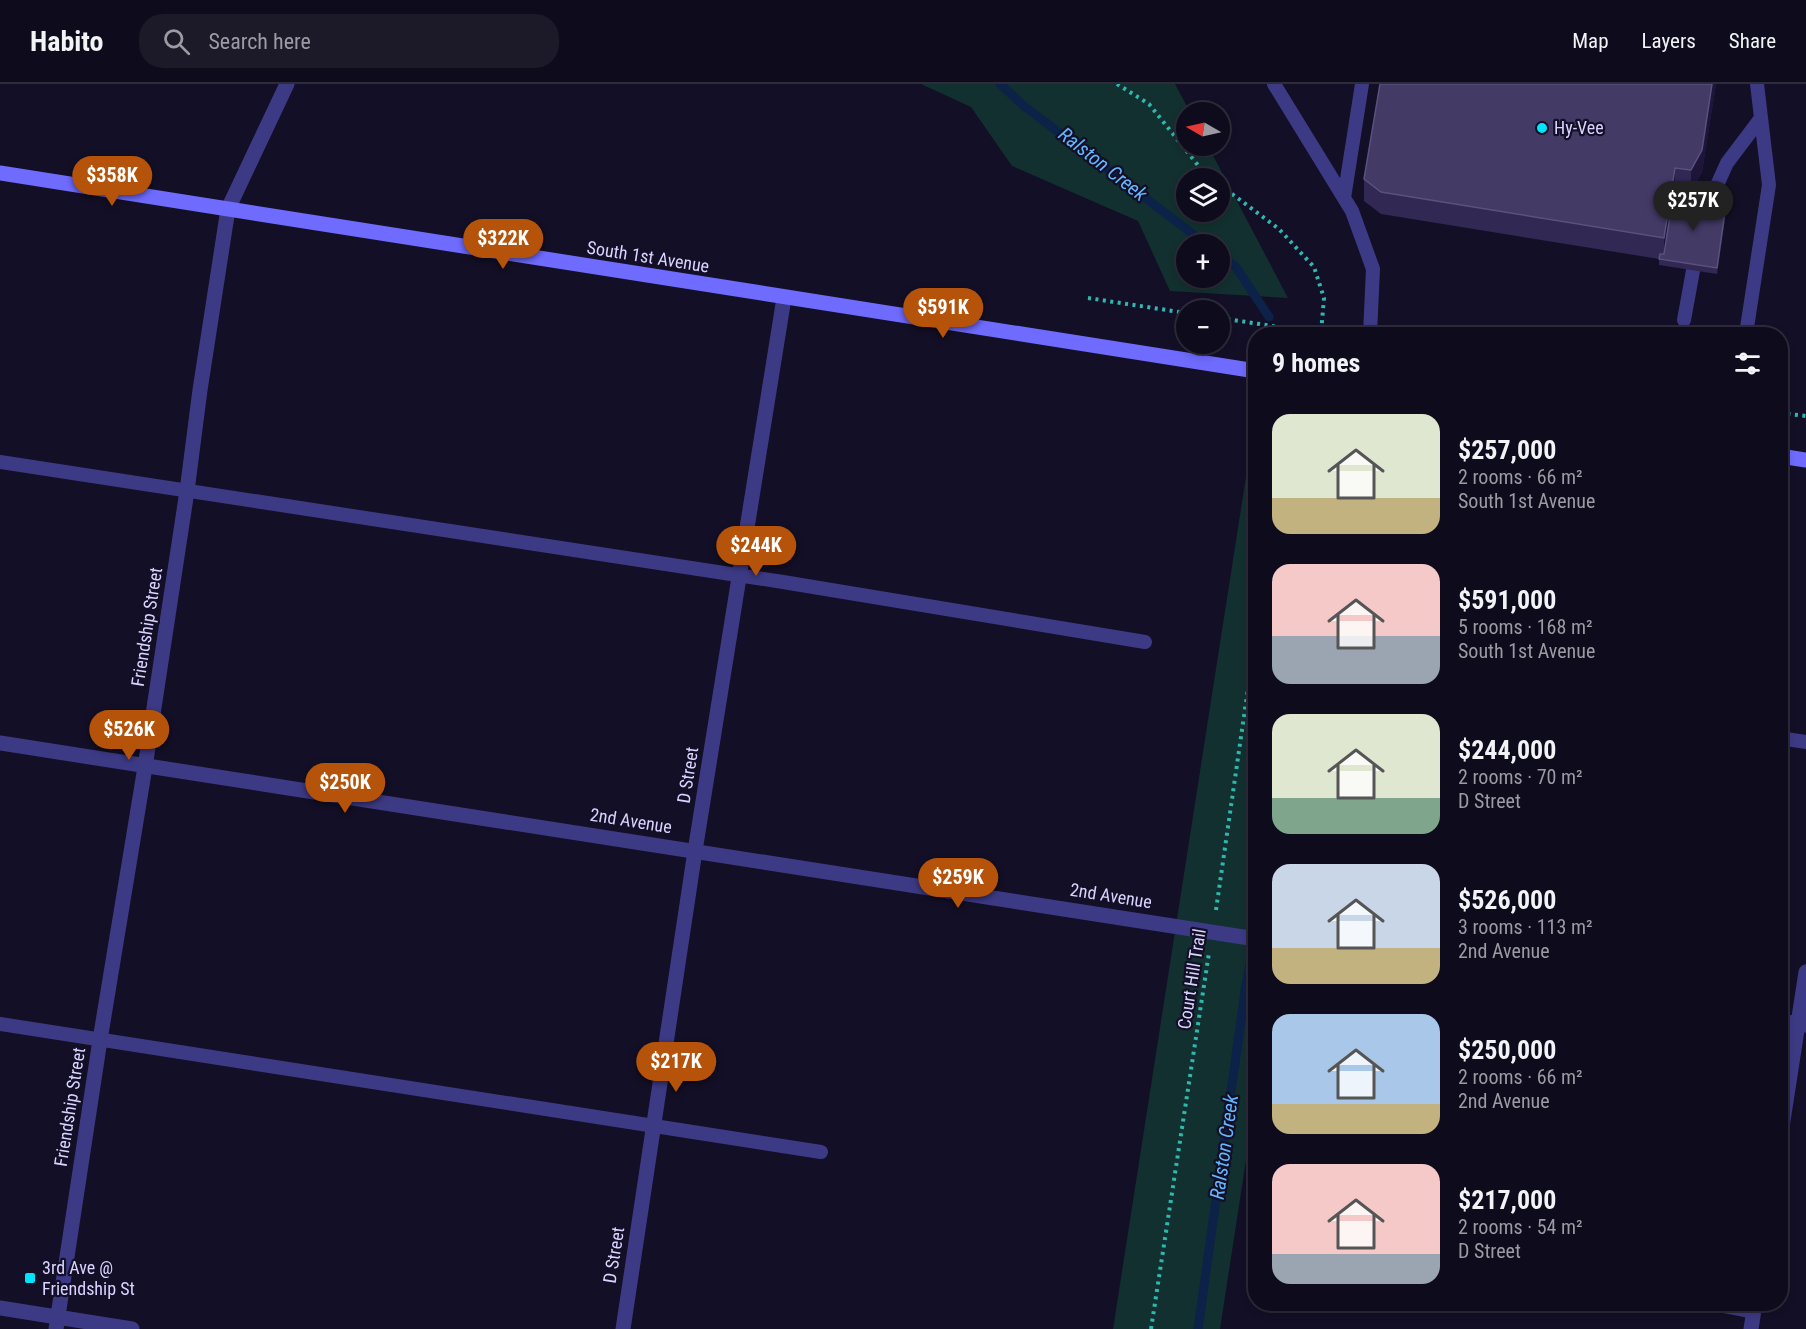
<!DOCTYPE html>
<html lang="en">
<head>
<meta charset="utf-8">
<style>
  :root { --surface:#0e0b1c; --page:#1c1929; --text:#f1f3f6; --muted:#9b9ba3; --line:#2e2b3b; --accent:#b45309 }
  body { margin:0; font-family:"Roboto Condensed",sans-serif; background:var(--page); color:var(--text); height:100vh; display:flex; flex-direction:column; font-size:22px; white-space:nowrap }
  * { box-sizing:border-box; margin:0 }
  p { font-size:20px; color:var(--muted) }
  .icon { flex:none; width:33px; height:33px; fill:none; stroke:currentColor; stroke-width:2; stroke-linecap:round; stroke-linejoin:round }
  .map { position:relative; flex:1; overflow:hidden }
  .panel { position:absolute; left:1248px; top:243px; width:540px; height:984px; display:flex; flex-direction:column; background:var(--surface); border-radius:24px; box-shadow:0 3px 9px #0003,0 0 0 2px var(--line) }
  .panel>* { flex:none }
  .needle { width:39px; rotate:279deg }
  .controls { position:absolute; left:1176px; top:18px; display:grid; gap:12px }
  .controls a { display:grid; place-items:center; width:54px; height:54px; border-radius:50%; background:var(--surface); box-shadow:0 3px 9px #0003,0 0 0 2px var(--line); font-size:30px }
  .price { position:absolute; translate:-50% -51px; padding:0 14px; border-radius:21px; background:var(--accent); color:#fff; font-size:20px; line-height:39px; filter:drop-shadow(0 2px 3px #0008) }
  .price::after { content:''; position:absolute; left:50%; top:36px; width:18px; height:14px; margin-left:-9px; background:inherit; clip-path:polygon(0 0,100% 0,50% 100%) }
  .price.selected { background:#222; color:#fff }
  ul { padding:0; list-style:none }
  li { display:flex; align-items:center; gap:18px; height:150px; padding:0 24px }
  li span { display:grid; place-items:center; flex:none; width:168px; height:120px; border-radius:18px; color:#555 }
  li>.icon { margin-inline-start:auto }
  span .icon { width:72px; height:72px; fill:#fffc; stroke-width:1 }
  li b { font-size:26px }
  h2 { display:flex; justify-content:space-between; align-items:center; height:72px; padding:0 24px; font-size:26px }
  header { display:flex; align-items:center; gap:36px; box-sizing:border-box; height:84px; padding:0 30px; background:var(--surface); border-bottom:2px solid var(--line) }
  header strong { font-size:28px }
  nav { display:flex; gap:33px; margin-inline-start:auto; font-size:21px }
  .search { width:420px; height:54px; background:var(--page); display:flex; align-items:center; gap:15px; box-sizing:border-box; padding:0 21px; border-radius:24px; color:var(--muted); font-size:22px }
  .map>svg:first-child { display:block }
</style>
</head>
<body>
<header>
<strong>Habito</strong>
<div class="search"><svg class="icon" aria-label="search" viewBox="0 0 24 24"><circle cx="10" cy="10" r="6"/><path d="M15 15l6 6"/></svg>Search here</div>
<nav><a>Map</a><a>Layers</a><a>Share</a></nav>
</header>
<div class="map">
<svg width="1806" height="1245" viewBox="0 0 1806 1245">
  <rect width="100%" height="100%" fill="#130f26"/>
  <!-- green -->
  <path fill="#12302f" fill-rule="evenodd" d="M921 0H1175L1190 28H1186V62H1208L1288 214 1170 207 1138 137 1012 82 971 23ZM1186 94H1220V128H1186ZM1186 160H1220V194H1186Z
    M1255 335V1018L1220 1245H1113Z"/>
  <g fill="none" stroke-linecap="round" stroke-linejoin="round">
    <!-- stream -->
    <path stroke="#0c2248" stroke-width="9" d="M1000 0 1024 22 1206 160
      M1220 171 1236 183 1269 233
      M1198 1245 1245 907 1256 846"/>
    <!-- path -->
    <path stroke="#2fb8b0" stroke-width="4" stroke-dasharray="3 4.5" stroke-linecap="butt" d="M1117 0 1149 20 1205 90 1211 94
      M1220 101 1279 145 1314 183 1324 214 1321 249
      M1088 214 1186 229
      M1220 234 1325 250
      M1780 329 1806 332
      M1216 826 1256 549
      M1151 1245 1209 869"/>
    <!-- service -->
    <path stroke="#3d3a85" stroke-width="14" d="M1274 0 1352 127 1373 185 1370 250
      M1344 114 1362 0
      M1703 142 1709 119 1727 79 1761 34
      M1684 236 1696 170
      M1746 250 1769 101 1757 0
      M0 378 783 498 1145 558
      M1780 654 1806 658
      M0 940 821 1068
      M1713 1220 1754 1228"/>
    <!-- minor -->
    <path stroke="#3d3a85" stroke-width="15" d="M0 659 1256 855
      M1780 937 1806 941
      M1780 1056 1806 888
      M0 1224 132 1245
      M56 1245 100 956 145 683 187 407 200 306 228 125 287 0
      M623 1245 695 767 784 214
      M1751 1245 1755 1220"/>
    <!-- secondary -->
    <path stroke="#6f6bff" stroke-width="15" d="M0 89 1256 287
      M1780 372 1806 376"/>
  </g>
  <!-- wall -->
  <path fill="#312854" d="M1380 0H1716L1702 88 1691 108 1689 122 1725 134 1717 190 1659 181V175L1381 130 1364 117V95Z"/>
  <!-- shaded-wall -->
  <path fill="#1d163a" d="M1712 0H1716L1702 88 1691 108 1688 128 1691 102V86Z
    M1675 84V106L1664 176V154Z
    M1725 128V134L1717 190V184Z"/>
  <!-- building -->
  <path fill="#433a66" stroke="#5a527e" stroke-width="1.5" d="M1380 0H1712L1702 66 1691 86 1675 84 1664 154 1381 108 1364 95Z
    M1675 100 1691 102 1688 122 1725 128 1717 184 1659 175 1660 170H1664Z"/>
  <!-- markers -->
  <g fill="#00e5ff" stroke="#130f26" stroke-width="2">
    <circle cx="1542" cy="44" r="6"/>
    <rect x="24" y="1188" width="12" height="12" rx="3"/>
  </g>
  <g text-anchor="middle" stroke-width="4.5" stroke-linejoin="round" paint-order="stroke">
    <!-- poi labels -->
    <g font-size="18" fill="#d9d4ff" stroke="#130f26" text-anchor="start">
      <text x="1554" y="50">Hy-Vee</text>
      <text x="42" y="1190">3rd Ave @<tspan x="42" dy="21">Friendship St</tspan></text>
    </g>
    <!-- street labels -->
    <g font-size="18" fill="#d9d4ff" stroke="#130f26">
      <text transform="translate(648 173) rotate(9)" y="6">South 1st Avenue</text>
      <text transform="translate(147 543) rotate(-81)" y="6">Friendship Street</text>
      <text transform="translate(688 691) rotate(-81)" y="6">D Street</text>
      <text transform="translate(631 737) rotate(9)" y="6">2nd Avenue</text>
      <text transform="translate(1111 812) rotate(9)" y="6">2nd Avenue</text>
      <text transform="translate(1192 895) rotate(-81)" y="6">Court Hill Trail</text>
      <text transform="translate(70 1023) rotate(-81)" y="6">Friendship Street</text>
      <text transform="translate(614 1171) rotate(-81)" y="6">D Street</text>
    </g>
    <!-- water labels -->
    <g font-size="20" font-style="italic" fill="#62b6ff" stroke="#130f26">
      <text transform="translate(1103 80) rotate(38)" y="7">Ralston Creek</text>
      <text transform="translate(1224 1063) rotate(-82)" y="7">Ralston Creek</text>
    </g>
  </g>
</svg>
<div class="controls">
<a><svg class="needle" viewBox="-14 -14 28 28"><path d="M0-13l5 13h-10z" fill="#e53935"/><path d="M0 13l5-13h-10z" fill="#9b9ba3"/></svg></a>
<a><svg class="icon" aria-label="layers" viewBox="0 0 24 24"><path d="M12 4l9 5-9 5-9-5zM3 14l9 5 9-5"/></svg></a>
<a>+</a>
<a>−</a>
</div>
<b class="price" style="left:112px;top:123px">$358K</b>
<b class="price selected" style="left:1693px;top:148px">$257K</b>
<b class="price" style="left:503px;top:186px">$322K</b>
<b class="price" style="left:943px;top:255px">$591K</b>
<b class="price" style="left:756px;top:493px">$244K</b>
<b class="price" style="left:129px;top:677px">$526K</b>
<b class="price" style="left:345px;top:730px">$250K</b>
<b class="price" style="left:958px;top:825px">$259K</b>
<b class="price" style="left:676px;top:1009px">$217K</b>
<section class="panel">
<h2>9 homes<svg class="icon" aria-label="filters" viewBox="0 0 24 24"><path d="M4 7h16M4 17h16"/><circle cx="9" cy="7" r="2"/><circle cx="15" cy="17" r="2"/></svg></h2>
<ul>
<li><span style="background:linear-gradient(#dfe7d0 70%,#c2b280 0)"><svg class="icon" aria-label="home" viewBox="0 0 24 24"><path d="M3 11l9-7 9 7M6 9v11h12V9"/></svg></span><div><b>$257,000</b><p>2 rooms · 66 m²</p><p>South 1st Avenue</p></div></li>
<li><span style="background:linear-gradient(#f6c9c9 60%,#9aa5b1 0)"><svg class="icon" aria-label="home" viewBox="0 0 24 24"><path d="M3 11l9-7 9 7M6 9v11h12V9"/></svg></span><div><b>$591,000</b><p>5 rooms · 168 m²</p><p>South 1st Avenue</p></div></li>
<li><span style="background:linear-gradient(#dfe7d0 70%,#7fa58c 0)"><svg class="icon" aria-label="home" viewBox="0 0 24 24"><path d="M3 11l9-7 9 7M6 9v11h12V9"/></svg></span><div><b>$244,000</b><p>2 rooms · 70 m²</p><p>D Street</p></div></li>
<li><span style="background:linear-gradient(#c9d6e8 70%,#c2b280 0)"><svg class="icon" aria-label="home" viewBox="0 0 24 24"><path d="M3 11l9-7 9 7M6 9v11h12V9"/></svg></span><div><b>$526,000</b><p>3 rooms · 113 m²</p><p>2nd Avenue</p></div></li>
<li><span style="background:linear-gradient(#a9c7e8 75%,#c2b280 0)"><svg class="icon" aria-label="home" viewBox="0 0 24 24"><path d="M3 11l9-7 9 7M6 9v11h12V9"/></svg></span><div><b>$250,000</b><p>2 rooms · 66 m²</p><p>2nd Avenue</p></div></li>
<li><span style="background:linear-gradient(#f6c9c9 75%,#9aa5b1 0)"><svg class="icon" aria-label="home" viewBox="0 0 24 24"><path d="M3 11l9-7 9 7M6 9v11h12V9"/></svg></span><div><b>$217,000</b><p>2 rooms · 54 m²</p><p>D Street</p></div></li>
</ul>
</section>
</div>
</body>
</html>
